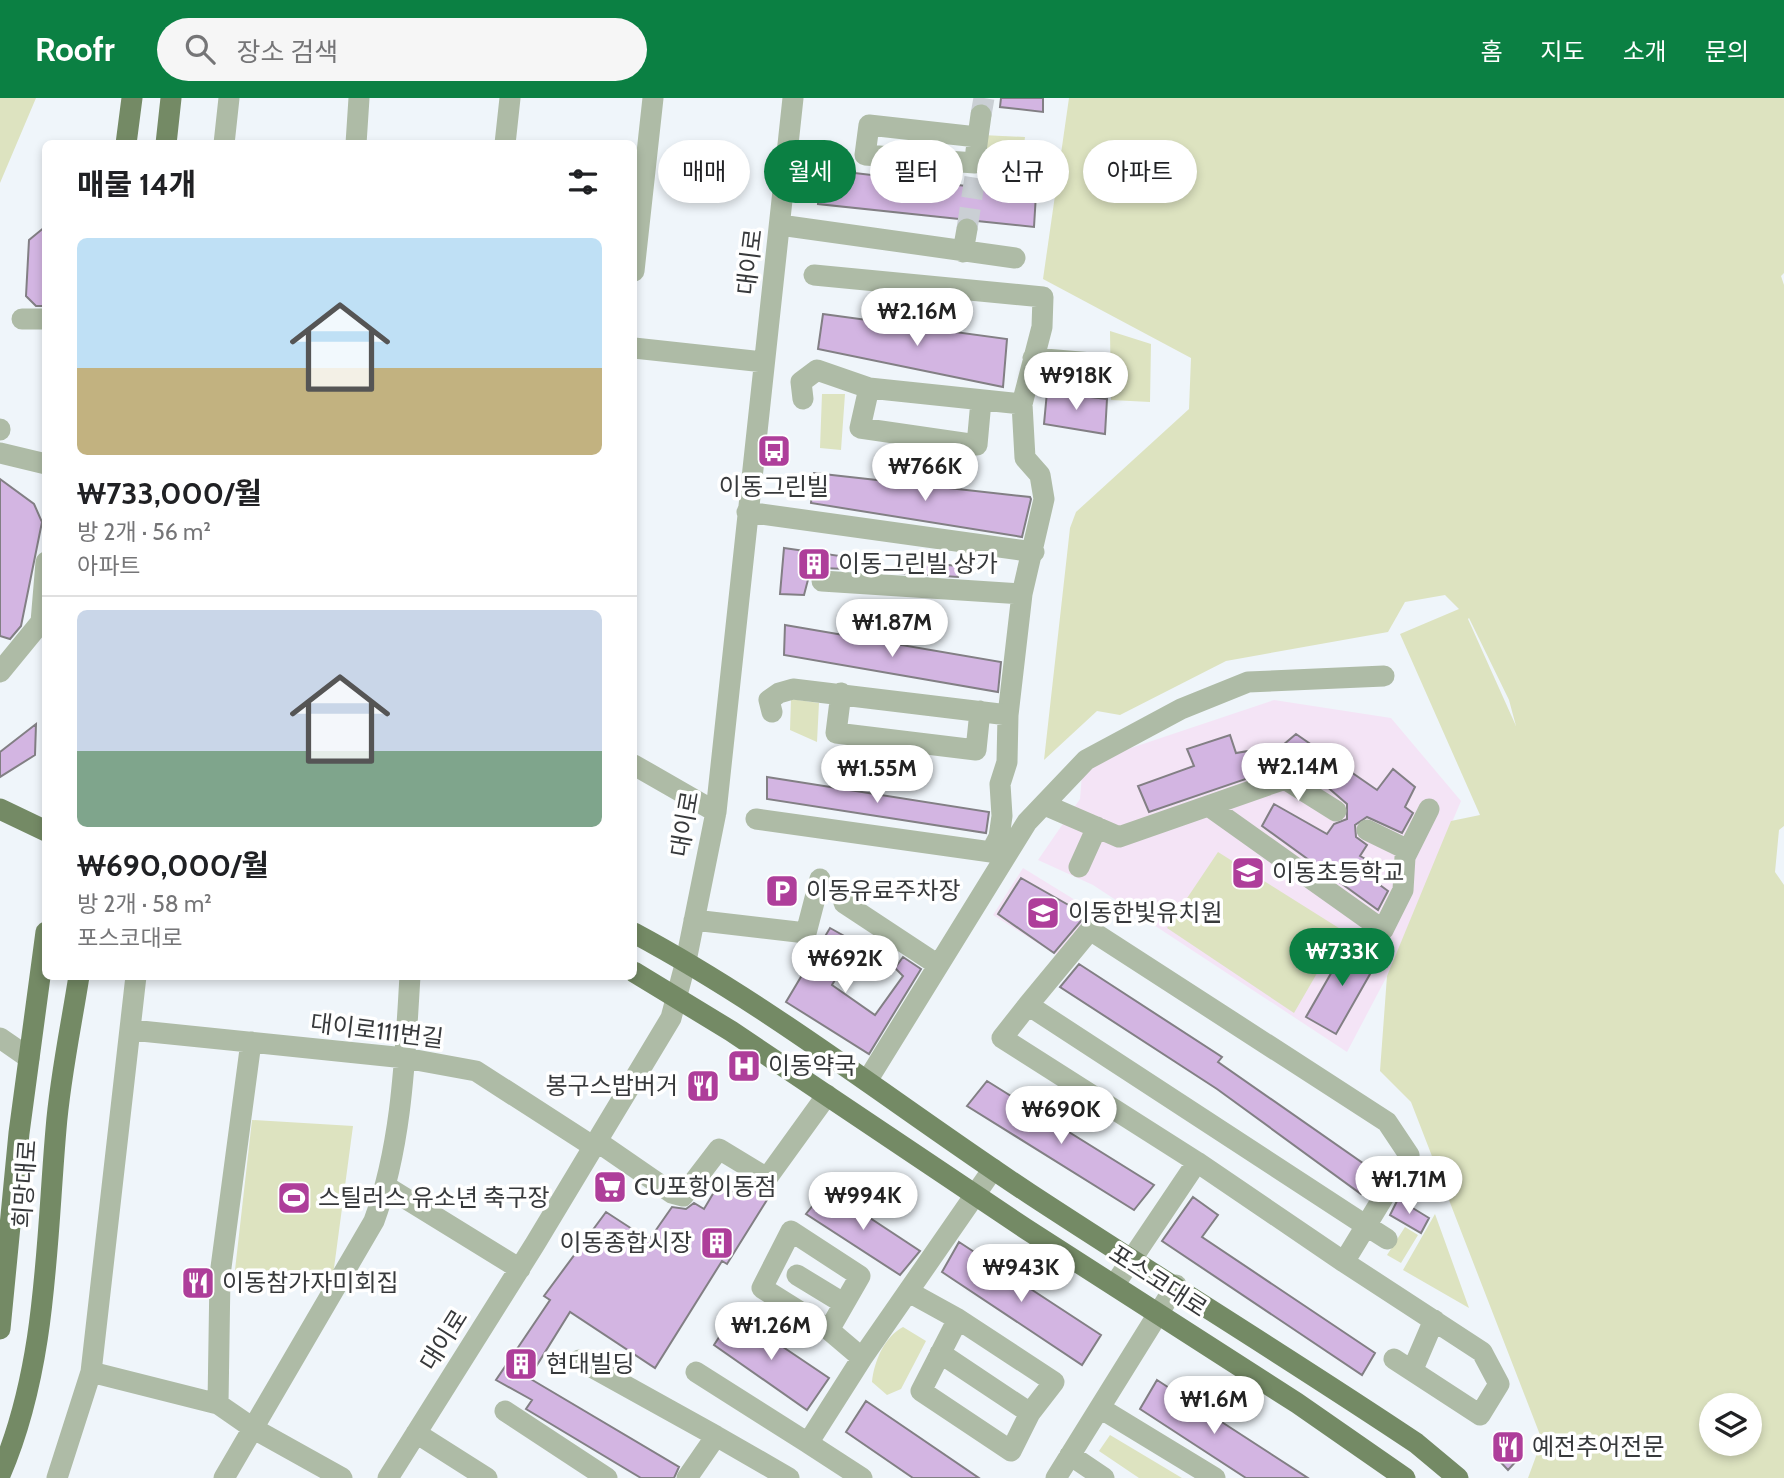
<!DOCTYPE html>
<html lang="ko">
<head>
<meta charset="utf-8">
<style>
  :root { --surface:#fff; --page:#f6f6f6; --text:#202124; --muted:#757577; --line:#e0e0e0; --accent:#0b8043 }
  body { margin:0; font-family:Cabin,"Noto Sans KR",sans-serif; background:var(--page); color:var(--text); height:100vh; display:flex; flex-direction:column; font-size:26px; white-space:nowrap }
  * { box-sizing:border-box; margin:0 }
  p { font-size:23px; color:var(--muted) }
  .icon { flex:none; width:38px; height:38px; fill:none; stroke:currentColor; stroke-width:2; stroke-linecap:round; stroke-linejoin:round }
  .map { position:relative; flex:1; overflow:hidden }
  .details { position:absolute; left:42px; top:42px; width:595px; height:840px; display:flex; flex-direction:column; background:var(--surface); border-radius:10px; box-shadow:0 4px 10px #0003 }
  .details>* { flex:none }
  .top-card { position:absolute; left:658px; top:42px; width:665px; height:63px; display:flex; gap:14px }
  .tools { position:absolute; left:1699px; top:1295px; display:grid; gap:14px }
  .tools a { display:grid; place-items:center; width:63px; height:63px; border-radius:50%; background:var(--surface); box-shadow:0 4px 10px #0003; font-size:35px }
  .price { position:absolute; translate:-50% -60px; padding:0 16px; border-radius:24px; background:#fff; color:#222; font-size:23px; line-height:46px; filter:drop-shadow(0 2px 4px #0008) }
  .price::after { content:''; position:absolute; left:50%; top:42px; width:21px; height:16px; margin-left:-10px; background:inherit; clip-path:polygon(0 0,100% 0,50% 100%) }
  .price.selected { background:var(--accent); color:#fff }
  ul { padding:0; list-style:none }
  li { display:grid; align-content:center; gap:14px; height:371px; padding:0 35px }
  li+li { border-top:2px solid var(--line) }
  li span { display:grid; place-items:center; height:217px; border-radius:10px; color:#555 }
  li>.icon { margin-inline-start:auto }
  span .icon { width:126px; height:126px; fill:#fffc; stroke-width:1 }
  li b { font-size:30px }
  h2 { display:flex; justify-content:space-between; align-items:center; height:84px; padding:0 35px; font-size:30px }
  .tag { padding:0 24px; border-radius:32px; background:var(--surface); box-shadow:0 4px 10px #0003; font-size:24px; line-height:63px }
  .tag.selected { background:var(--accent); color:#fff }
  header { display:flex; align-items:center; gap:42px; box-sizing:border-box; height:98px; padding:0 35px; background:var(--accent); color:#fff }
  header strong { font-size:33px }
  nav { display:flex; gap:38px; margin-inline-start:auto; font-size:24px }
  .search { width:490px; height:63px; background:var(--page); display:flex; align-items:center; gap:18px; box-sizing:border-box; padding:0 24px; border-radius:38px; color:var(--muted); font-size:26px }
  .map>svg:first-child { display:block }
</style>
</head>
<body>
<header>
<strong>Roofr</strong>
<div class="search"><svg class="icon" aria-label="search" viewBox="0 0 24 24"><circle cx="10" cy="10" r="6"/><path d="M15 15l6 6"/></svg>장소 검색</div>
<nav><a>홈</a><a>지도</a><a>소개</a><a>문의</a></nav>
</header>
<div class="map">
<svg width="1784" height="1380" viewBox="0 0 1784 1380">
  <rect width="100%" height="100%" fill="#eff5fa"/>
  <!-- education -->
  <path fill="#f4e4f6" d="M1274 602 1391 620 1461 703 1387 878 1347 954 1093 787 1038 762 1080 701 1082 676 1110 657Z
    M1023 770 1093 813 1061 860 993 817Z"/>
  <!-- green -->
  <path fill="#dde3c0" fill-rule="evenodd" d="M0 0H36L0 85Z
    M1069 0H1784V175L1781 178 1784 187V728L1779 732 1775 774 1784 787V1380H1528L1542 1342 1411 1004 1380 973 1387 878 1451 723 1480 717 1400 536 1459 511 1445 497 1405 504 1388 534 1226 563 1120 617 1097 613 1044 662 1070 430 1076 414 1189 311 1191 260 1043 181ZM1469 520 1509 602 1516 628 1468 521ZM1712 1307H1750V1346H1712Z
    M982 37 1025 39 1019 83 981 77Z
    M1110 233 1151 246 1150 304 1111 302Z
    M822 296H845L841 352 820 350Z
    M791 601 819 605 817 644 790 632Z
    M1218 754 1342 832 1294 915 1167 830Z
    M252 1022 353 1028 332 1185 235 1172Z
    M1435 1116 1469 1210 1403 1172Z
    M1405 1129 1418 1137 1401 1165 1387 1157Z
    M903 1229 926 1243 901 1291 887 1297 872 1284C874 1264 884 1239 903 1229Z
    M1110 1337 1182 1380H1139L1099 1353Z"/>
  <!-- building -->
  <path fill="#d3b5e2" stroke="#827f84" stroke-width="2" d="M1001 0H1043V14L1000 9Z
    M820 71 1036 96 1034 129 977 123 969 118 959 121 818 106Z
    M46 128V208H36L26 198 29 142Z
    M823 216 1007 241 1003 289 818 251Z
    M1047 294 1107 301 1105 336 1044 326Z
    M814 375 1030 399 1031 401 1022 439 811 405Z
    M0 381 34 406 42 424 21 528 10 541 0 538Z
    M784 450 847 459 845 471 822 470 810 474 804 497 780 496Z
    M900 463 959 468 958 479 899 475Z
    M785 527 1001 564 998 594 784 557Z
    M36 626 35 657 0 679V654Z
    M1296 636 1377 692 1393 671 1415 689 1405 709 1413 715 1402 735 1367 719 1355 727 1356 739 1367 747 1360 758 1369 763 1361 773 1388 793 1378 812 1262 728 1274 706 1327 736 1334 726 1347 721V706L1302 667 1281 669 1149 714 1138 688 1194 668 1187 651 1230 637 1236 655 1283 647Z
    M767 679 989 714 986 735 767 701Z
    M1021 780 1086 817 1054 855 998 816Z
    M830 830 857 845 832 887 875 917 903 878 895 870 903 859 921 871 869 956 786 904Z
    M1349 844 1378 862 1336 936 1306 919Z
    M1079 866 1222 959 1218 964 1377 1075 1361 1096 1217 991 1060 889Z
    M987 983 1154 1087 1134 1112 967 1008Z
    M720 1084 742 1100 751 1086 770 1097 727 1166 722 1163 655 1270 570 1214 529 1280 679 1369 674 1380H641L526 1311 532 1302 496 1282 550 1202 544 1198 606 1114 649 1142 672 1109 686 1111 694 1105 704 1111Z
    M826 1091 920 1153 900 1177 806 1116Z
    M1193 1099 1218 1117 1202 1139 1375 1255 1362 1277 1162 1143Z
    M1398 1101 1429 1120 1421 1135 1390 1117Z
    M959 1144 1101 1237 1082 1267 942 1174Z
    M734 1216 829 1280 807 1312 714 1247Z
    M1157 1282 1308 1380H1246L1140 1311Z
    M866 1303 979 1380H913L846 1334Z
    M1508 1341 1521 1358 1508 1372 1493 1356Z"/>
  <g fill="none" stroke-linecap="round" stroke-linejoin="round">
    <!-- minor-tunnel -->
    <path stroke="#cacfd4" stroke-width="21" stroke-dasharray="21 10" stroke-linecap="butt" d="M981 17 984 0
      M967 131 975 79"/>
    <!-- minor -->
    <path stroke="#aebba6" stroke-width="21" d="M224 46 229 0
      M356 46 359 0
      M505 46 510 0
      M976 53 981 17
      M975 65 865 57 869 27 977 39
      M780 127 1015 160
      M963 154 967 131
      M634 173 653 0
      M22 221H46
      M634 250 764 264
      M1033 260 1092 265
      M869 290 860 330 977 347 981 303
      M803 301 801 284 817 272 869 290 1022 306
      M0 332V331
      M0 355 46 366
      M747 414 1034 454
      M822 483 1022 496
      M0 574 41 524 46 464
      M841 595 836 635 976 652 980 613
      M772 614 769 602 779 595 793 591 1008 617
      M634 667 716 714
      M1045 707 1119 739 1285 681 1336 713
      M1210 709 1383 832 1403 792 1405 759 1429 711
      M756 721 991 754 999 739 1002 718 1000 686 1007 664 1008 617 1022 496 1044 401 1040 377 1025 360 1022 306 1042 229 1043 199 814 177
      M1367 732 1408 752
      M1079 769 1097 729
      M844 805 938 867
      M694 822 806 835 820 781
      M1028 907 1002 940 1197 1064 1344 1164 1409 1057 1387 1024 1090 832 1028 907 1365 1127 1387 1141
      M131 932 405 960 476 973 594 1049
      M0 940 29 960
      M867 983 1027 724 1086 662 1181 611 1248 584 1384 578
      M598 1044 672 1095 683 1098 719 1051 767 1080 827 997
      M387 1089 520 1171
      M1344 1164 1482 1254 1499 1286 1480 1317 1394 1261
      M797 1177 843 1205
      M1115 1186 1197 1064
      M909 1194 958 1221 1054 1284 1030 1315 1011 1353 921 1293 958 1221
      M829 1232 860 1178 791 1133 762 1190 829 1232 862 1260
      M940 1255 1030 1315
      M579 1262 716 1338
      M1413 1271 1434 1222
      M91 1274 218 1306 254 1331 342 1380
      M696 1274 808 1345
      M218 1306 220 1177 251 944
      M1100 1310 1215 1380
      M505 1313 607 1380
      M416 1335 487 1380
      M1070 1357 1104 1380
      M57 1380 91 1274 136 878
      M224 1380 374 1123C402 1047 405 959 410 878
      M388 1380 535 1146 671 920 686 863 716 714 793 0
      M687 1380 716 1338 789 1380
      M862 1380 808 1345 862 1260 993 1071
      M1056 1380 1176 1187"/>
    <!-- major -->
    <path stroke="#748a65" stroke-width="21" d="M126 46 132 0
      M166 46 171 0
      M0 711 46 733
      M634 835C774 910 898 1009 1030 1096 1158 1180 1289 1260 1416 1345L1458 1380
      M634 874 731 933 1026 1131 1297 1305 1405 1380
      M0 1231 19 1035 46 834
      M0 1377C47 1269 46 1146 56 1031 60 980 71 929 79 878"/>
  </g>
  <!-- icons -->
  <defs>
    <symbol id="bus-square" viewBox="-11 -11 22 22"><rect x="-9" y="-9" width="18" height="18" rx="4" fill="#ae3e9a" stroke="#fff"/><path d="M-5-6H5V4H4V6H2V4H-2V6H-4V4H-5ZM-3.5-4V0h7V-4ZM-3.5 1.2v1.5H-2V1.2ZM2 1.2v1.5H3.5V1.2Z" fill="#fff"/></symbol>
    <symbol id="building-square" viewBox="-11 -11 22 22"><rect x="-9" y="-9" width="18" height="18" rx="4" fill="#ae3e9a" stroke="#fff"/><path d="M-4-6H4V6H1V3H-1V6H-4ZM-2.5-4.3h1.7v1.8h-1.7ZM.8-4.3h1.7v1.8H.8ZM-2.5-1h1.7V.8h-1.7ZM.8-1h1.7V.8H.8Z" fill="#fff"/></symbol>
    <symbol id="school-square" viewBox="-11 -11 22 22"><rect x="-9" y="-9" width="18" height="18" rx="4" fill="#ae3e9a" stroke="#fff"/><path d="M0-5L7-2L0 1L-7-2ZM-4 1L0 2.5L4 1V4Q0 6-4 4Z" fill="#fff"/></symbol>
    <symbol id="parking-square" viewBox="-11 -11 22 22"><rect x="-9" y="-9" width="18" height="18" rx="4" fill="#ae3e9a" stroke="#fff"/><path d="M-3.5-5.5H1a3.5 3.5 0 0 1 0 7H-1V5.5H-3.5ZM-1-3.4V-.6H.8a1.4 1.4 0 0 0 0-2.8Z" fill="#fff"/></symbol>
    <symbol id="hospital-square" viewBox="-11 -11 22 22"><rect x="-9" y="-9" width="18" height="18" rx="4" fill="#ae3e9a" stroke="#fff"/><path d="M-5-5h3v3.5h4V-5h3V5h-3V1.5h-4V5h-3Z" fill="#fff"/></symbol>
    <symbol id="restaurant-square" viewBox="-11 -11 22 22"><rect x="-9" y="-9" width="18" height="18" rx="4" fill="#ae3e9a" stroke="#fff"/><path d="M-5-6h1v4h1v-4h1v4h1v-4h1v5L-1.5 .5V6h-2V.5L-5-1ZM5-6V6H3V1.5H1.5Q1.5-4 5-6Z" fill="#fff"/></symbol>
    <symbol id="supermarket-square" viewBox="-11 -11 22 22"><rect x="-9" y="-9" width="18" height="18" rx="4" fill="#ae3e9a" stroke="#fff"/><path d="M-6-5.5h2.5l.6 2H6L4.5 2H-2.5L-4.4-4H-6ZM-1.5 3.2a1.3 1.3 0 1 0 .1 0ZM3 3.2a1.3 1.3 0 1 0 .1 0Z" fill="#fff"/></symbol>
    <symbol id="stadium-square" viewBox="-11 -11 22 22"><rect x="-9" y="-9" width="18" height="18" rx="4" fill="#ae3e9a" stroke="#fff"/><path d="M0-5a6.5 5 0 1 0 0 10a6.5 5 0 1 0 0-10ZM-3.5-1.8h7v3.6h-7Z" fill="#fff"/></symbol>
  </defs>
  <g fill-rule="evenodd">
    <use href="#bus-square" x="755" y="334" width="38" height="38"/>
    <use href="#building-square" x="795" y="447" width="38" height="38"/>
    <use href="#school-square" x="1229" y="756" width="38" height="38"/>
    <use href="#parking-square" x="763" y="774" width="38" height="38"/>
    <use href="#school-square" x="1024" y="796" width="38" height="38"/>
    <use href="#hospital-square" x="725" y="949" width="38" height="38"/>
    <use href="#restaurant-square" x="684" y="969" width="38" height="38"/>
    <use href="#supermarket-square" x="591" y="1070" width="38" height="38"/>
    <use href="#stadium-square" x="275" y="1081" width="38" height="38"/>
    <use href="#building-square" x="698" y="1126" width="38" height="38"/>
    <use href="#restaurant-square" x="179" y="1166" width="38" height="38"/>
    <use href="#building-square" x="502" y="1247" width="38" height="38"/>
    <use href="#restaurant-square" x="1489" y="1330" width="38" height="38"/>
  </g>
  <g text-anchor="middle" stroke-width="7" stroke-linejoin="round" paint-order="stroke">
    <!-- street labels -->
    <g font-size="24" fill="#37393b" stroke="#fff">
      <text transform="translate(750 164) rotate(-83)" y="8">대이로</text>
      <text transform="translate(685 726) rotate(-80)" y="8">대이로</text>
      <text transform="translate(377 933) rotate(7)" y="8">대이로111번길</text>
      <text transform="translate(25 1086) rotate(-86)" y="8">희망대로</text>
      <text transform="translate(1158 1183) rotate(33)" y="8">포스코대로</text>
      <text transform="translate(444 1242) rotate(-58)" y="8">대이로</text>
    </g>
    <!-- poi labels -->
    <g font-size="24" fill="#37393b" stroke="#fff" text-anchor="start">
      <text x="774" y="397" text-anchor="middle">이동그린빌</text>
      <text x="838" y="474">이동그린빌 상가</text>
      <text x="1272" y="783">이동초등학교</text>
      <text x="806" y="801">이동유료주차장</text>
      <text x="1068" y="823">이동한빛유치원</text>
      <text x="768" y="976">이동약국</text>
      <text x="678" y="996" text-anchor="end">봉구스밥버거</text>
      <text x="634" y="1097">CU포항이동점</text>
      <text x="318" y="1108">스틸러스 유소년 축구장</text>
      <text x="692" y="1153" text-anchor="end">이동종합시장</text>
      <text x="222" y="1193">이동참가자미회집</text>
      <text x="546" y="1274">현대빌딩</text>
      <text x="1532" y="1357">예전추어전문</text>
    </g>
  </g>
</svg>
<div class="tools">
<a><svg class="icon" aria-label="layers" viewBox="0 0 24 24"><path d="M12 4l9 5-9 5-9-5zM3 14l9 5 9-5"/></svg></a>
</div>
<b class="price" style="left:917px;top:250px">₩2.16M</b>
<b class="price" style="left:1076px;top:314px">₩918K</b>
<b class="price" style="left:925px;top:405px">₩766K</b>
<b class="price" style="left:892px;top:561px">₩1.87M</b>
<b class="price" style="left:1298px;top:705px">₩2.14M</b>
<b class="price" style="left:877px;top:707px">₩1.55M</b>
<b class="price selected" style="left:1342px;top:890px">₩733K</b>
<b class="price" style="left:845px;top:897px">₩692K</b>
<b class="price" style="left:1061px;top:1048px">₩690K</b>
<b class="price" style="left:1409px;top:1118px">₩1.71M</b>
<b class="price" style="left:863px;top:1134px">₩994K</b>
<b class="price" style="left:1021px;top:1206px">₩943K</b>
<b class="price" style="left:771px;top:1264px">₩1.26M</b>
<b class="price" style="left:1214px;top:1338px">₩1.6M</b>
<div class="top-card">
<a class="tag">매매</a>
<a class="tag selected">월세</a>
<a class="tag">필터</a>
<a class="tag">신규</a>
<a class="tag">아파트</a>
</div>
<section class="details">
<h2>매물 14개<svg class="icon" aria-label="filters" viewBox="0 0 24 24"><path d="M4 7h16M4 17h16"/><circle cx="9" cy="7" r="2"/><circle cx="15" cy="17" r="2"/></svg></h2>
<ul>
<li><span style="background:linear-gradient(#bfe0f5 60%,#c2b280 0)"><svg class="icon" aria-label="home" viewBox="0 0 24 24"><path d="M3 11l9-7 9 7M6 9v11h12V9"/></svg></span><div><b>₩733,000/월</b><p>방 2개 · 56 m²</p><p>아파트</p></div></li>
<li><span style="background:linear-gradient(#c9d6e8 65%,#7fa58c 0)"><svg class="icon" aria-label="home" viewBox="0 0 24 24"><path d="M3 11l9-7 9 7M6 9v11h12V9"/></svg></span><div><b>₩690,000/월</b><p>방 2개 · 58 m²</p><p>포스코대로</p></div></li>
</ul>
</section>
</div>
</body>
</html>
